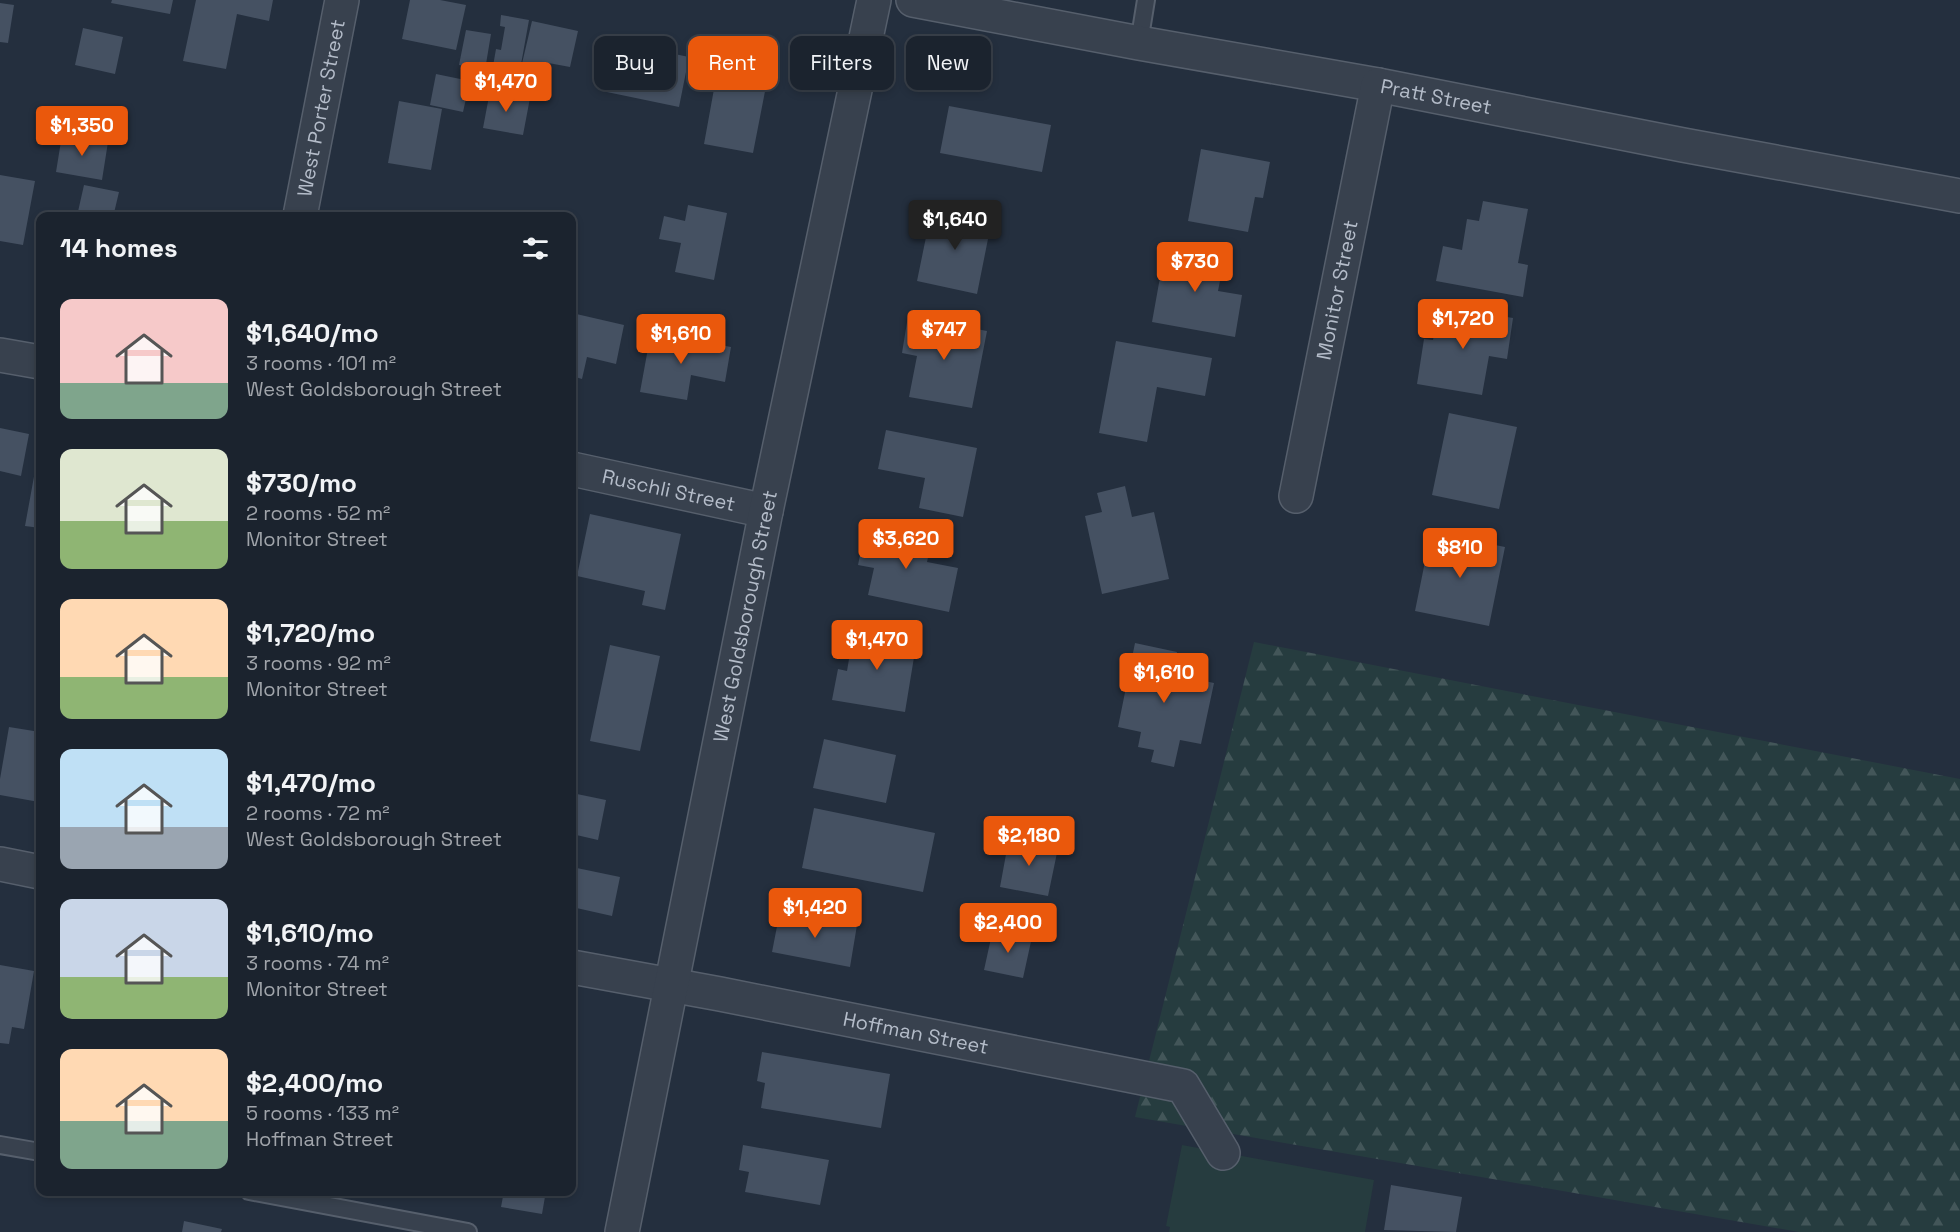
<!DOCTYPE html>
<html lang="en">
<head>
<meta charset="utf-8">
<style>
  :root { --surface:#1b232e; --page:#242b36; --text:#f1f3f6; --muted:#a0a4aa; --line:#39404a; --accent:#ea580c }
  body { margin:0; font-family:"Space Grotesk",sans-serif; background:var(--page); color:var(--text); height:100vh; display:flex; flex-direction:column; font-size:22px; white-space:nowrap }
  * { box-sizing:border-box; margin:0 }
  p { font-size:20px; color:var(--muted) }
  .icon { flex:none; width:33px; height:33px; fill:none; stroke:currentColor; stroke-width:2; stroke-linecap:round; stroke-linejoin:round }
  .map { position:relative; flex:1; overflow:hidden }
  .details { position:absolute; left:36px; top:212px; width:540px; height:984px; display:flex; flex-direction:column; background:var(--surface); border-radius:12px; box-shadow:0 3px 9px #0003,0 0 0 2px var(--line) }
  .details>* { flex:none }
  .guide { position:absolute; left:594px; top:36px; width:570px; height:54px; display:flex; gap:12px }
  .price { position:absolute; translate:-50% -51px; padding:0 14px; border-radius:6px; background:var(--accent); color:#fff; font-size:20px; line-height:39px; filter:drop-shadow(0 2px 3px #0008) }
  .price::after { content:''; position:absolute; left:50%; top:36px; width:18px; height:14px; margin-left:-9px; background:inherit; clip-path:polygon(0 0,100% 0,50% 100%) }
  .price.on { background:#222; color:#fff }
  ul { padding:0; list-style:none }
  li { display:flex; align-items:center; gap:18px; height:150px; padding:0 24px }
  li span { display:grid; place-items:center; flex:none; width:168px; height:120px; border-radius:12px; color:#555 }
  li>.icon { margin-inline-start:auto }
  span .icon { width:72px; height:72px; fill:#fffc; stroke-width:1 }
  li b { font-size:26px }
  h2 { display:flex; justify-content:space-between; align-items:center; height:72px; padding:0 24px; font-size:26px }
  .tag { padding:0 21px; border-radius:12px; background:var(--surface); box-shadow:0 3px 9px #0003,0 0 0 2px var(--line); font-size:21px; line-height:54px }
  .tag.on { background:var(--accent); color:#fff }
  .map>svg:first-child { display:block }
</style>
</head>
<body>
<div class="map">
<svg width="1960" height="1232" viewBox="0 0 1960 1232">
  <defs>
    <pattern id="forest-firs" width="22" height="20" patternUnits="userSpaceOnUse" patternTransform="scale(1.5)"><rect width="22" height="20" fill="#263c3f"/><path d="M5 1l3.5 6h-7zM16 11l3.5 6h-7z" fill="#435659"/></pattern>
  </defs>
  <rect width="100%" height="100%" fill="#242f3e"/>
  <!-- grass -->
  <path fill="#263c3f" d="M1182 1145 1374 1180 1365 1232H1169L1170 1227 1166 1226Z"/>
  <!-- forest -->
  <path fill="url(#forest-firs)" d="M1254 642 1960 779V1232H1799L1135 1117Z"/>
  <!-- building -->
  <path fill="#455162" d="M112 0H173L170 14 111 3Z
    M196 0H273L269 21 237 14 226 69 183 61Z
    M410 0H440L466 5 456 50 402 39Z
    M0 3 14 5 8 43 0 42Z
    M501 15 529 20 520 70 493 66 496 49 501 50 505 27 500 26Z
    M532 21 578 31 570 67 543 62 540 76 520 72Z
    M83 28 123 37 115 74 75 65Z
    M466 30 491 34 485 70 459 65Z
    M612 41 689 57 679 107 602 91Z
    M718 67 768 76 753 153 704 144Z
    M436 74 470 81 463 112 430 105Z
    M490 91 530 98 523 135 483 128Z
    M399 101 442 109 431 170 388 163Z
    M949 106 1051 125 1042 172 940 153Z
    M62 135 108 142 102 180 56 172Z
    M1201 149 1270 162 1263 198 1255 197 1248 232 1188 221Z
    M0 175 35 181 23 245 0 241Z
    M84 185 119 192 114 213 124 216H77Z
    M1483 201 1528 209 1518 263 1528 265 1523 297 1436 281 1443 246 1462 250 1467 219 1479 221Z
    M688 205 727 213 714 280 675 272 681 243 659 239 664 216 685 221Z
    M932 208 992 219 977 294 917 281Z
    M1166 244 1225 255 1218 291 1242 295 1235 337 1152 322Z
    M1440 306 1513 318 1507 359 1489 356 1482 395 1417 384 1424 339 1433 340Z
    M572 313 624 325 616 364 587 357 582 379 572 376Z
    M908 316 987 331 972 408 909 397 917 356 902 353Z
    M651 332 731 347 725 382 691 375 687 400 640 392Z
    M1116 341 1212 358 1205 396 1157 387 1147 442 1099 433Z
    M1449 413 1517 427 1499 509 1432 495Z
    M0 428 29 434 21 476 0 471Z
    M886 430 977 448 963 517 919 508 925 478 878 469Z
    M39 449H40V528L25 526Z
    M1125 486 1132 517 1154 512 1169 579 1102 594 1085 516 1102 512 1097 493Z
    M590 514 681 534 665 610 642 605 645 591 577 576Z
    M866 526 932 540 927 562 958 568 949 612 868 595 874 568 858 565Z
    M1431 532 1505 547 1489 626 1415 611Z
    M854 629 917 639 905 712 832 700 838 669 847 671Z
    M1135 643 1177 652 1172 674 1214 683 1201 744 1180 740 1174 767 1151 762 1154 750 1138 747 1141 732 1118 727Z
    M610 645 660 656 640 751 590 741Z
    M9 727 40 732V791L39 802 0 795V779Z
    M824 739 896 755 886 803 813 788Z
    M572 793 606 800 598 840 572 834Z
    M814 808 935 833 923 892 802 868Z
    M1009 838 1058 848 1048 896 1000 887Z
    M572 867 620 877 612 916 572 907Z
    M780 911 857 925 850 967 772 952Z
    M993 929 1032 937 1023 978 984 970Z
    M0 965 34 971 24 1029 12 1027 9 1044 0 1043Z
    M762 1052 890 1074 881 1128 761 1108 765 1083 757 1081Z
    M743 1145 829 1160 820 1205 745 1192 749 1172 739 1170Z
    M1391 1185 1462 1197 1456 1232 1384 1230Z
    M426 1191H462L460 1198Z
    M504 1191H546L542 1214 501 1207Z
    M184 1221 222 1229 221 1232H182Z"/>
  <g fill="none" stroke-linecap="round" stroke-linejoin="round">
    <defs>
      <path id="service" d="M1139 43 1146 0
        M0 1145 40 1152
        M249 1191 468 1232"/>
      <g id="minor">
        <path id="s1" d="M913 0 1139 43 1378 85 1683 145 1960 196"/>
        <path id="s2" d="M300 216 342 0"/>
        <path d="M0 355 40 362"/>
        <path id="s3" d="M572 469 766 511"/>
        <path id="s4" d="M1296 496 1378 85"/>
        <path d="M0 864 40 872"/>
        <path id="s5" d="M572 967 720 994 1183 1086 1223 1153"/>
        <path id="s6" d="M622 1232 766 511 874 0"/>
      </g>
    </defs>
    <!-- service casing -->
    <use href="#service" stroke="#565f6c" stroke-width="20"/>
    <!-- minor casing -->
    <use href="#minor" stroke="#565f6c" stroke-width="36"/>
    <!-- service -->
    <use href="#service" stroke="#38414e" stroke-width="16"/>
    <!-- minor -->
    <use href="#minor" stroke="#38414e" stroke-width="33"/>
  </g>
  <g text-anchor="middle" stroke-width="4.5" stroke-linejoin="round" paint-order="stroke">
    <!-- street labels -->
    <g font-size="20" fill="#b4bcc9" stroke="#1d2633">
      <text dy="7" stroke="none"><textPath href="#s1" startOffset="532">Pratt Street</textPath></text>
      <text dy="7" stroke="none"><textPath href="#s2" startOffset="110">West Porter Street</textPath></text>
      <text dy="7" stroke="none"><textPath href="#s4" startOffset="210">Monitor Street</textPath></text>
      <text dy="7" stroke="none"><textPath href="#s3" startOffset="99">Ruschli Street</textPath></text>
      <text dy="7" stroke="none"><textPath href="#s6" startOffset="628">West Goldsborough Street</textPath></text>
      <text dy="7" stroke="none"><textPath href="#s5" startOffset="350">Hoffman Street</textPath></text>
    </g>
  </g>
</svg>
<b class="price" style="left:506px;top:113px">$1,470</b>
<b class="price" style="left:82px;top:157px">$1,350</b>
<b class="price on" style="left:955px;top:251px">$1,640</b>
<b class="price" style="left:1195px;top:293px">$730</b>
<b class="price" style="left:1463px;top:350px">$1,720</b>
<b class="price" style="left:944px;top:361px">$747</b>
<b class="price" style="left:681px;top:365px">$1,610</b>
<b class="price" style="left:906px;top:570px">$3,620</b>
<b class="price" style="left:1460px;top:579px">$810</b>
<b class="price" style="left:877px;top:671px">$1,470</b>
<b class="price" style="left:1164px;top:704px">$1,610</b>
<b class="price" style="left:1029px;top:867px">$2,180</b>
<b class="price" style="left:815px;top:939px">$1,420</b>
<b class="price" style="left:1008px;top:954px">$2,400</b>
<div class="guide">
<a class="tag">Buy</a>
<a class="tag on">Rent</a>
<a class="tag">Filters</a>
<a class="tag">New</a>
</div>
<section class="details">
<h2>14 homes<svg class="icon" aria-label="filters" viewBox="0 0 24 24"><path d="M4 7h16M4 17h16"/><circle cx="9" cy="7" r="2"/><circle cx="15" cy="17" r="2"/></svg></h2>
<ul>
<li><span style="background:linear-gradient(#f6c9c9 70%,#7fa58c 0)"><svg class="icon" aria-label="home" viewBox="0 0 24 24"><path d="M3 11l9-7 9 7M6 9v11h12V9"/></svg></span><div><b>$1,640/mo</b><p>3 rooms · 101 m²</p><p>West Goldsborough Street</p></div></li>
<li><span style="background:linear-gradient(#dfe7d0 60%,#8fb573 0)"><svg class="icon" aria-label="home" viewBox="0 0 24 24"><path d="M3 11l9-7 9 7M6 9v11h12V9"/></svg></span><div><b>$730/mo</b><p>2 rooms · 52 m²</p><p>Monitor Street</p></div></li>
<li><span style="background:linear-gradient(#ffd9b3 65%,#8fb573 0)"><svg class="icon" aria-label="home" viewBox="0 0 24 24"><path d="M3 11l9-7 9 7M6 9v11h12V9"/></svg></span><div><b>$1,720/mo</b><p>3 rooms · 92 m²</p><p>Monitor Street</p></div></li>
<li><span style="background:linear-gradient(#bfe0f5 65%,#9aa5b1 0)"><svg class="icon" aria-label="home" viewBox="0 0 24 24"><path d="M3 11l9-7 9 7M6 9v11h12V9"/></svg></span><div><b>$1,470/mo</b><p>2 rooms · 72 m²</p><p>West Goldsborough Street</p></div></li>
<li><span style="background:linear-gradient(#c9d6e8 65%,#8fb573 0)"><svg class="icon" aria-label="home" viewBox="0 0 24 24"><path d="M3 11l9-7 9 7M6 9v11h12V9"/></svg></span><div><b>$1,610/mo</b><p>3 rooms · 74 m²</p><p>Monitor Street</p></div></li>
<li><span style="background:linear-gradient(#ffd9b3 60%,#7fa58c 0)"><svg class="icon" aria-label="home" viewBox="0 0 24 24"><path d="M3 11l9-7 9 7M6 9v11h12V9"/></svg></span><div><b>$2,400/mo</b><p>5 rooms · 133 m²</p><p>Hoffman Street</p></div></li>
</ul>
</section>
</div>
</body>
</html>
